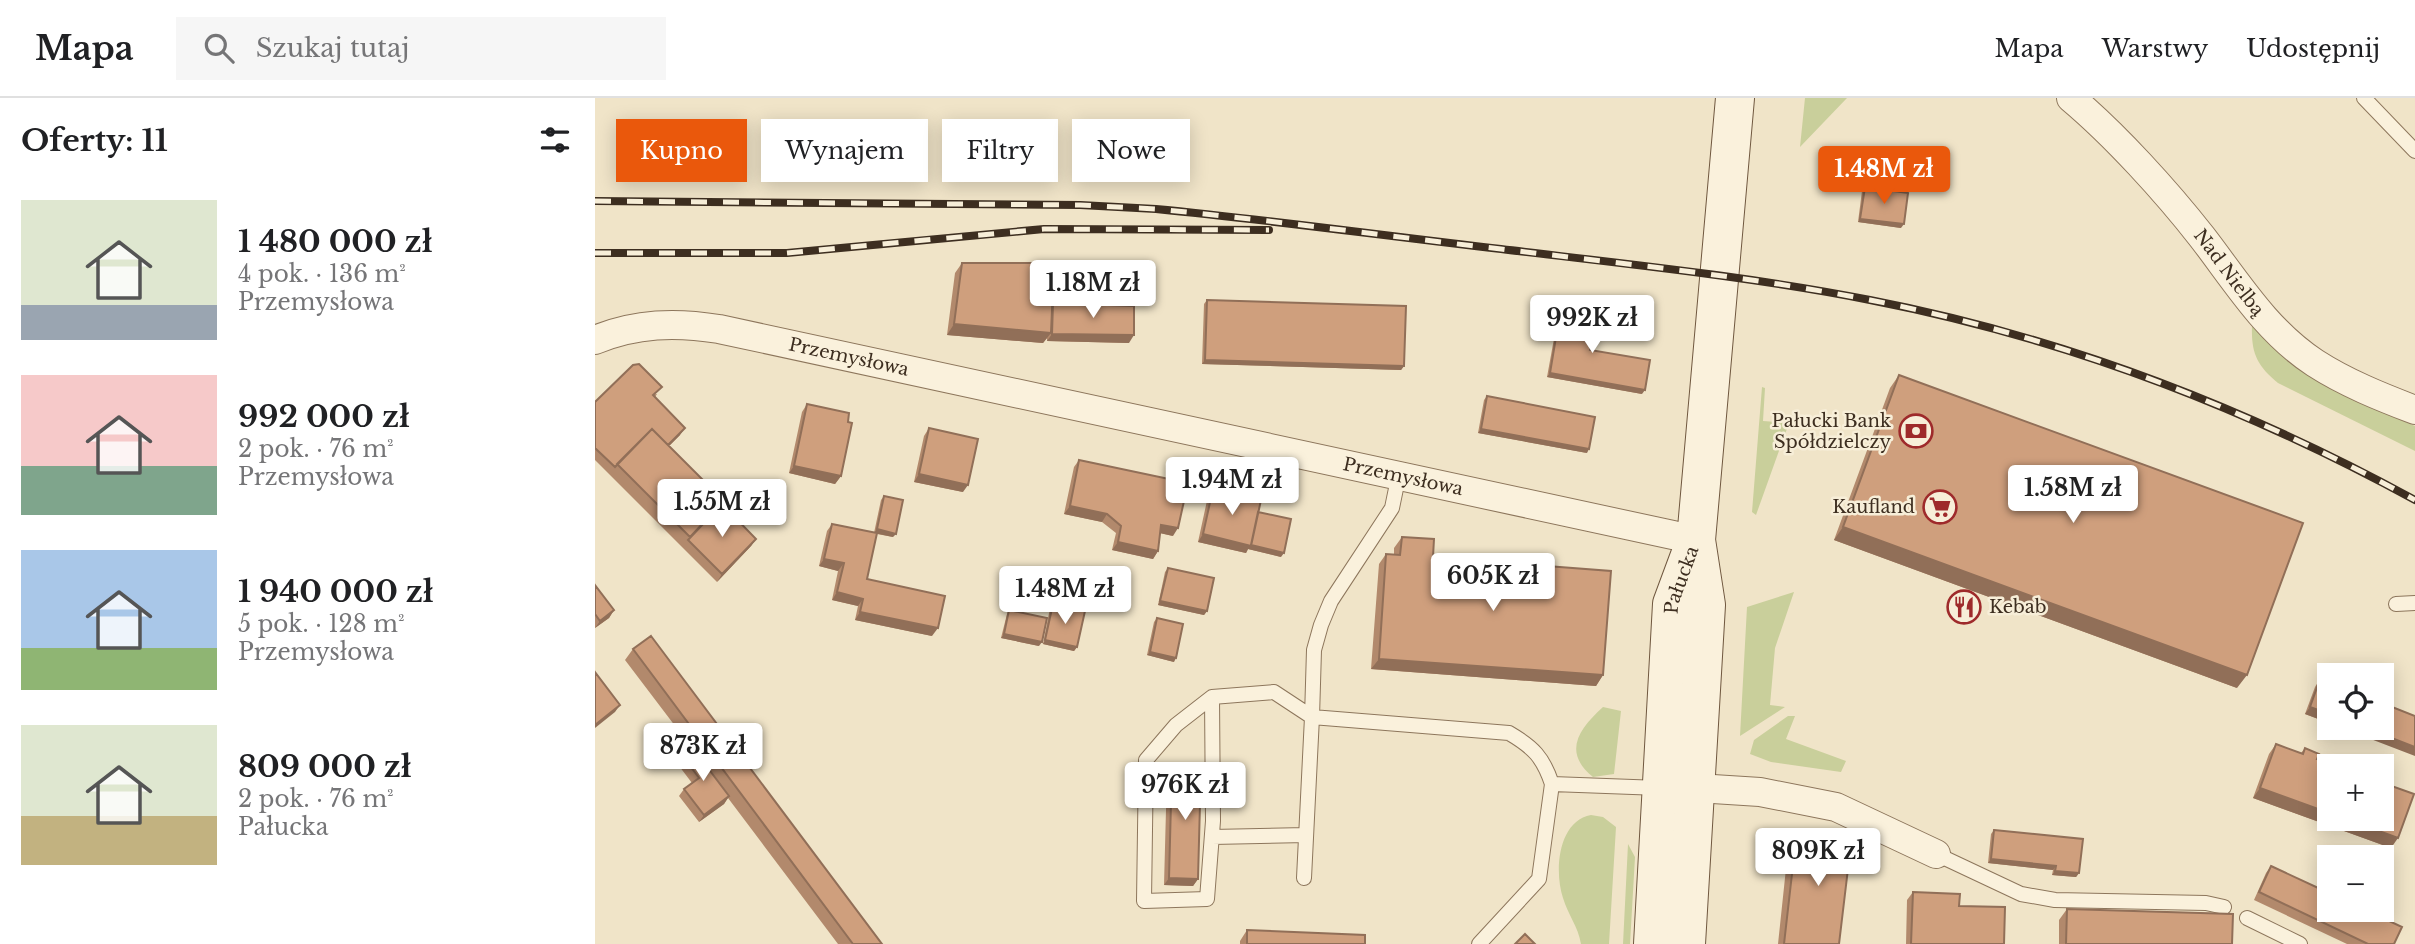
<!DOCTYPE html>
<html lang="pl">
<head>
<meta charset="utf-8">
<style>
  :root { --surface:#fff; --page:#f6f6f6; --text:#202124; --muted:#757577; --line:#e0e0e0; --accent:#ea580c }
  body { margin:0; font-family:"Libre Baskerville",serif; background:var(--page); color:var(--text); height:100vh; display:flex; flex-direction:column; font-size:26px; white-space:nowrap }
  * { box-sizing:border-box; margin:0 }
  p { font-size:23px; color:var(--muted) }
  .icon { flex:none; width:38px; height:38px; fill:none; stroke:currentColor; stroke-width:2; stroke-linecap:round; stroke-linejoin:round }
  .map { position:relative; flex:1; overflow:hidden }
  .panel { display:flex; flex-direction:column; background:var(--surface); width:595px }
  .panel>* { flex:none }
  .banner { position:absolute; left:21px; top:21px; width:665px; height:63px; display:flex; gap:14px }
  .fabs { position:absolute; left:1722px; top:565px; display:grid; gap:14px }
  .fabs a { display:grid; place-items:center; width:77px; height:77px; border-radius:0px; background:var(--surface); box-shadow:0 4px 18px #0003; font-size:35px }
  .price { position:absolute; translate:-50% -60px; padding:0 16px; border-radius:7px; background:#fff; color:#222; font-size:23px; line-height:46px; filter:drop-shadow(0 2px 4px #0008) }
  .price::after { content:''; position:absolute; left:50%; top:42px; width:21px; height:16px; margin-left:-10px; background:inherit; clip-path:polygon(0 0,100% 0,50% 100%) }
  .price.current { background:var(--accent); color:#fff }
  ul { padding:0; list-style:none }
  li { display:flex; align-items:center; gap:21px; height:175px; padding:0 21px }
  li span { display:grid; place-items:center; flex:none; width:196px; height:140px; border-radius:0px; color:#555 }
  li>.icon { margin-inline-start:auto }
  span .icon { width:84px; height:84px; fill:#fffc; stroke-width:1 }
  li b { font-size:30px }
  h2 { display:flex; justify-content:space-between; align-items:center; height:84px; padding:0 21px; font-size:30px }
  .tag { padding:0 24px; border-radius:0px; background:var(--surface); box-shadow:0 4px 18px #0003; font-size:24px; line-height:63px }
  .tag.current { background:var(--accent); color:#fff }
  header { display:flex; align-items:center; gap:42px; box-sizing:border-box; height:98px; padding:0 35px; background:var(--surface); border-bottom:2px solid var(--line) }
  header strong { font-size:33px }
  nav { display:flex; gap:38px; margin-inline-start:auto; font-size:24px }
  .search { width:490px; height:63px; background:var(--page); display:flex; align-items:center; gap:18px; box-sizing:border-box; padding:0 24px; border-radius:0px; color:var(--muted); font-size:26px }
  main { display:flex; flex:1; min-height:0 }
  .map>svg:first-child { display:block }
</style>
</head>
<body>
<header>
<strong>Mapa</strong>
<div class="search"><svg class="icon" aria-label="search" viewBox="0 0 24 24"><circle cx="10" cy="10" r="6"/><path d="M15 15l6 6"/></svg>Szukaj tutaj</div>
<nav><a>Mapa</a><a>Warstwy</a><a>Udostępnij</a></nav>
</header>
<main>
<section class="panel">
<h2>Oferty: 11<svg class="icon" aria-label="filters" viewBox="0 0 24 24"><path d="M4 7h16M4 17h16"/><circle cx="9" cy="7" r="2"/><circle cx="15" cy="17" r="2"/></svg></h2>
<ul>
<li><span style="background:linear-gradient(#dfe7d0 75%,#9aa5b1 0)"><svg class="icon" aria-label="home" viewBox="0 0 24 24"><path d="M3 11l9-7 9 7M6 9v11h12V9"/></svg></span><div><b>1 480 000 zł</b><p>4 pok. · 136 m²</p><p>Przemysłowa</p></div></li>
<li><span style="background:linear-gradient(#f6c9c9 65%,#7fa58c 0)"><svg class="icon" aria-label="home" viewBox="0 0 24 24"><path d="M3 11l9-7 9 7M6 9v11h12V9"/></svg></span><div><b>992 000 zł</b><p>2 pok. · 76 m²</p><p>Przemysłowa</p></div></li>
<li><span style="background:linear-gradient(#a9c7e8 70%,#8fb573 0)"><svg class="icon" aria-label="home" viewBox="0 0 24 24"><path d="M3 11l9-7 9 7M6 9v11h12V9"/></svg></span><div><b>1 940 000 zł</b><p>5 pok. · 128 m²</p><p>Przemysłowa</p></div></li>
<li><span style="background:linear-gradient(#dfe7d0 65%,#c2b280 0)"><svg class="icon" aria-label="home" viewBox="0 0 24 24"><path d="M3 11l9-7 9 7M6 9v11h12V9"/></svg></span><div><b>809 000 zł</b><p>2 pok. · 76 m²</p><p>Pałucka</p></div></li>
</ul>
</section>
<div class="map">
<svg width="1820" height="846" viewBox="0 0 1820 846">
  <rect width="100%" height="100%" fill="#f0e4c8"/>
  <!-- green -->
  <path fill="#c9cf9b" d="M1210 0H1252L1205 49Z
    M1657 228C1701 278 1761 302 1820 328V353L1683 285C1662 268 1656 255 1657 228Z
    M1167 289 1170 290 1168 323 1194 325 1161 417 1157 414Z
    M1199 494 1180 550 1175 607 1190 609 1145 638 1152 509Z
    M1008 609 1026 613 1019 676 998 679C967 654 984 631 1008 609Z
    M1193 618H1200L1191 641 1251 663 1246 674 1176 664 1155 656 1159 642Z
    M996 717 1008 719 1021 729 1014 846H986C983 828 973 817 968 800 959 773 963 723 996 717Z
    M1033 746 1040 759 1035 846H1028Z"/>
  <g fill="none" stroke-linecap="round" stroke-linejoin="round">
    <defs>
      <path id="lane" d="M1769 0 1820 53
        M1801 506 1820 505
        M617 599 618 723 612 801 549 803 551 662 581 627 617 599 679 594 717 619
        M717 619 719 552 726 527 736 503 797 410 804 376
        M617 739 711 737
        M1341 756 1426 796 1460 802 1611 805 1629 809
        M709 780 717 619 914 635C938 649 948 659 957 686
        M1652 820 1705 846
        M884 846 944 781 957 686 1065 690"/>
      <g id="street">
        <path id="s1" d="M1476 0C1520 37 1571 93 1607 139 1641 183 1671 233 1720 265 1751 285 1786 299 1820 312"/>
        <path id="s2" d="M0 242C41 225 81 224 124 231L1101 442"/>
        <path d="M1102 690 1165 694 1241 709 1341 756"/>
      </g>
      <g id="secondary">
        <path id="s3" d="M1058 846 1077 506 1100 444"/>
        <path d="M1091 846 1111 507 1101 442 1140 0"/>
      </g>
    </defs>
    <!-- lane casing -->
    <use href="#lane" stroke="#8d765c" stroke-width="16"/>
    <!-- street casing -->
    <use href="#street" stroke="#8d765c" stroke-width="30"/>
    <!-- secondary casing -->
    <use href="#secondary" stroke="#6f573f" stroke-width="40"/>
    <!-- lane -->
    <use href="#lane" stroke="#faf1dc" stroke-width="14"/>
    <!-- street -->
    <use href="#street" stroke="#faf1dc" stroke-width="28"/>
    <!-- secondary -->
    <use href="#secondary" stroke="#faf1dc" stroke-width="38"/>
    <defs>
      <path id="rail" d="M0 103 485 107 561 111C676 122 791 138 906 151 1029 166 1153 178 1275 202 1466 239 1650 309 1820 402
        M0 155H192L449 131 674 132"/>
    </defs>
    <!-- rail casing -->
    <use href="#rail" stroke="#3d2e20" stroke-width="8"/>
    <!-- rail -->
    <use href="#rail" stroke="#f7eed8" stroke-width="5" stroke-dasharray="16" stroke-linecap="butt"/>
  </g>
  <!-- wall -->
  <path fill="#b2896c" d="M1270 89 1306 130 1263 124 1267 93Z
    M367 165 457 206 534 245 452 243V240L448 245 352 237 360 175Z
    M612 202 809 268 806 272 607 266 609 206Z
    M966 209 995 252 1047 296 952 279 964 213Z
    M1304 277 1642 590 1239 442 1295 290Z
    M62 296 60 299 85 337 74 348 127 406 161 441 156 448 122 484 0 362V304Z
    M892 298 992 355 883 335 889 302Z
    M212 306 246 378 240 386 194 375 207 314Z
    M334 330 368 394 319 384 329 338Z
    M484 362 578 438 565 435 563 453 558 461 517 452 521 435 507 424 469 416 479 369Z
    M618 391 663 414 686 459 653 451 651 455 603 444 613 398Z
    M289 398 298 439 282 436 272 481 337 538 260 522 263 508 237 502 243 473 224 468 232 433 237 426 279 435 286 402Z
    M807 439 838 459 1008 577 1001 588 776 571 784 466 791 456H799V450Z
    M573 470 612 513 609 517 563 507 570 474Z
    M0 487 19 512 14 520 0 530Z
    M458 506 482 549 479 553 448 546 455 510Z
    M414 512 444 548 406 540 412 516Z
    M562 520 579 564 552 557 559 524Z
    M38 551 287 846H243L133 700 129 706 104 724 84 698 89 691 97 685 78 660 84 653 93 645 30 562Z
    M1725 581 1734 585V625L1710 616 1720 589Z
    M1681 646 1706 655 1710 650 1722 661 1788 685 1796 750 1658 700 1674 656Z
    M577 667 603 781 598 788 569 787 572 674Z
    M1202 732 1244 846H1183L1194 742Z
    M1399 732 1484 775 1481 779 1457 777 1458 772 1393 765 1396 736Z
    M1676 768 1799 846H1752L1659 802 1671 775Z
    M1318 794 1409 846H1311L1312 802Z
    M1472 811 1637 846H1464V822Z
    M652 832 770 846H645V843Z"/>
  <!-- shaded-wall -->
  <path fill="#916f58" d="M1265 121 1309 126 1306 130 1263 124Z
    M359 226 456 235 448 245 352 237Z
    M457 236 539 237 534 245 452 243Z
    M610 262 809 268 806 272 607 266Z
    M955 275 1050 292 1047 296 952 279Z
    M90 330 85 337 65 357 70 349Z
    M886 331 994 351 992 355 883 335Z
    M199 368 246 378 240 386 194 375Z
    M324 376 373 387 368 394 319 384Z
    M475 408 512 416 507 424 469 416Z
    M566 427 583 430 578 438 560 434Z
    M1248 429 1652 577 1642 590 1239 442Z
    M282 431 301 436 298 439 279 435Z
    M608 436 689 455 686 459 653 451 651 455 603 444Z
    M161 441 156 448 122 484 127 476Z
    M523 444 563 453 558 461 517 452Z
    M229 461 249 465 243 473 224 468Z
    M242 494 268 501 263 508 237 502Z
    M565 503 612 513 609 517 563 507Z
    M19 512 14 520 0 530 5 523Z
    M265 514 343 530 337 538 260 522Z
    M409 536 447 544 444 548 406 540Z
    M450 542 482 549 479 553 448 546Z
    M555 554 581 560 579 564 552 557Z
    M784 561 1008 577 1001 588 776 571Z
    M25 607 20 614 0 630V627Z
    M1715 609 1734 616V625L1710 616Z
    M1747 630H1771L1820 649V658Z
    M1665 690 1734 715V721H1751L1803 740 1796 750 1658 700Z
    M134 698 129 706 104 724 109 717Z
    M1396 761 1461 768 1458 772 1393 765Z
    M1460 773 1484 775 1481 779 1457 777Z
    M574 780 603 781 598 788 569 787Z"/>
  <!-- building -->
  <path fill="#cf9f7d" stroke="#916f58" stroke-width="2" d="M1270 89 1313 95 1309 126 1265 121Z
    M367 165H459L456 235 359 226Z
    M612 202 811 208 809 268 610 262Z
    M458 205 539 208V237L457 236Z
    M966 209 1001 215 995 252 1055 262 1050 292 955 275Z
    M44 266 67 289 58 297 90 330 73 347 57 331 20 369 0 350V304L38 267Z
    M1304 277 1708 425 1652 577 1248 429Z
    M892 298 1000 319 994 351 886 331Z
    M212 306 254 315 253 324 257 325 246 378 199 368Z
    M334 330 383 341 373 387 324 376Z
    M57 331 129 403 95 439 22 366Z
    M484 362 593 385 583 430 566 427 563 453 523 444 526 428 512 416 475 408Z
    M618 391 666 402 656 448 608 436Z
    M289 398 308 402 301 436 282 431Z
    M127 406 161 441 127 476 93 442Z
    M663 414 696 421 689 455 656 447Z
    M237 426 282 435 272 481 350 498 343 530 265 514 268 501 242 494 249 465 229 461Z
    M807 439 839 441 838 459 1016 473 1008 577 784 561 791 456 805 457Z
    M573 470 619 480 612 513 565 503Z
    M0 487 19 512 5 523 0 516Z
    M458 506 490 513 482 549 450 542Z
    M414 512 452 520 447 544 409 536Z
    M562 520 588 526 581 560 555 554Z
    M56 538 287 846H258L38 551Z
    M0 574 25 607 0 627Z
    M1725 581 1734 585V616L1715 609Z
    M1787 605 1820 618V649L1771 630H1787Z
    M94 645 134 698 109 717 89 691 104 680 84 653Z
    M1681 646 1708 656 1710 650 1724 656 1722 661 1744 668H1734V715L1665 690Z
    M577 667 606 668 603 781 574 780Z
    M1787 678 1790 680 1788 685 1819 696 1803 740 1751 721H1787Z
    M1202 732 1257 737 1244 846H1189Z
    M1399 732 1488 741 1484 775 1460 773 1461 768 1396 761Z
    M1676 768 1734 795V812H1771L1807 829 1799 846H1773L1664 794Z
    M1318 794 1365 796 1364 808 1410 809 1409 846H1316Z
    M1472 811 1638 816 1637 846H1471Z
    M652 832 770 837V846H652Z
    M930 836 940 846H920Z"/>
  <!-- icons -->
  <defs>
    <symbol id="bank-ring" viewBox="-11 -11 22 22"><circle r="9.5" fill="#f7eed8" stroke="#9e2a2b" stroke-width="1.5"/><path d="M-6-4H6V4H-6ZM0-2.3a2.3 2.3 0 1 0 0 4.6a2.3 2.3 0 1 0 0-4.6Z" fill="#9e2a2b"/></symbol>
    <symbol id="supermarket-ring" viewBox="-11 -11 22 22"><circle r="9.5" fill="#f7eed8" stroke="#9e2a2b" stroke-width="1.5"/><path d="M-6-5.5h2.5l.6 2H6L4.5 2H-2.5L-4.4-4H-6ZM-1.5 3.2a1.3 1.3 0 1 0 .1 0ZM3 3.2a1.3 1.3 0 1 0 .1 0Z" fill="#9e2a2b"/></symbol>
    <symbol id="restaurant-ring" viewBox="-11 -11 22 22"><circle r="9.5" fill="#f7eed8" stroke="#9e2a2b" stroke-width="1.5"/><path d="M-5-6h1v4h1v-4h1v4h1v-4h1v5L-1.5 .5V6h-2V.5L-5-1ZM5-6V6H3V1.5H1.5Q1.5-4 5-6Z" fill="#9e2a2b"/></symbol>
  </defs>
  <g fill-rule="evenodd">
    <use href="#bank-ring" x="1302" y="314" width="38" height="38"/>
    <use href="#supermarket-ring" x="1326" y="390" width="38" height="38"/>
    <use href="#restaurant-ring" x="1350" y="490" width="38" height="38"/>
  </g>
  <g text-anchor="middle" stroke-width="5" stroke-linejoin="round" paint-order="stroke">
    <!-- street labels -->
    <g font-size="18" fill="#3d2e20" stroke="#f7eed8">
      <text dy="6" stroke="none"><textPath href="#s1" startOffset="236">Nad Nielbą</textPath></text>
      <text dy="6" stroke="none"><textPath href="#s2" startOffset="259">Przemysłowa</textPath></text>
      <text dy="6" stroke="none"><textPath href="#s2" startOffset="826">Przemysłowa</textPath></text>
      <text dy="6" stroke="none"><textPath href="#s3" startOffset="366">Pałucka</textPath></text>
    </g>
    <!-- poi labels -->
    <g font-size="18" fill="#3d2e20" stroke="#f7eed8" text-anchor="end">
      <text x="1296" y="329">Pałucki Bank<tspan x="1296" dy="21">Spółdzielczy</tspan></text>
      <text x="1320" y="415">Kaufland</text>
      <text x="1394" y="515" text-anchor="start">Kebab</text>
    </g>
  </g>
</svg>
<div class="fabs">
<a><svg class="icon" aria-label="locate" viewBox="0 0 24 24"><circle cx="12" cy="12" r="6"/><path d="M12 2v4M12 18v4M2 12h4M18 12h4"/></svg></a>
<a>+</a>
<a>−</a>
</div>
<b class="price current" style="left:1289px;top:108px">1.48M zł</b>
<b class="price" style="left:498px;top:222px">1.18M zł</b>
<b class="price" style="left:997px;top:257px">992K zł</b>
<b class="price" style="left:637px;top:419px">1.94M zł</b>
<b class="price" style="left:1478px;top:427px">1.58M zł</b>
<b class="price" style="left:127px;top:441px">1.55M zł</b>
<b class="price" style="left:898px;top:515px">605K zł</b>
<b class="price" style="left:470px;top:528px">1.48M zł</b>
<b class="price" style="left:108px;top:685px">873K zł</b>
<b class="price" style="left:590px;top:724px">976K zł</b>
<b class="price" style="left:1223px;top:790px">809K zł</b>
<div class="banner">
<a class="tag current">Kupno</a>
<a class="tag">Wynajem</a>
<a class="tag">Filtry</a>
<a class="tag">Nowe</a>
</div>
</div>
</main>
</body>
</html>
